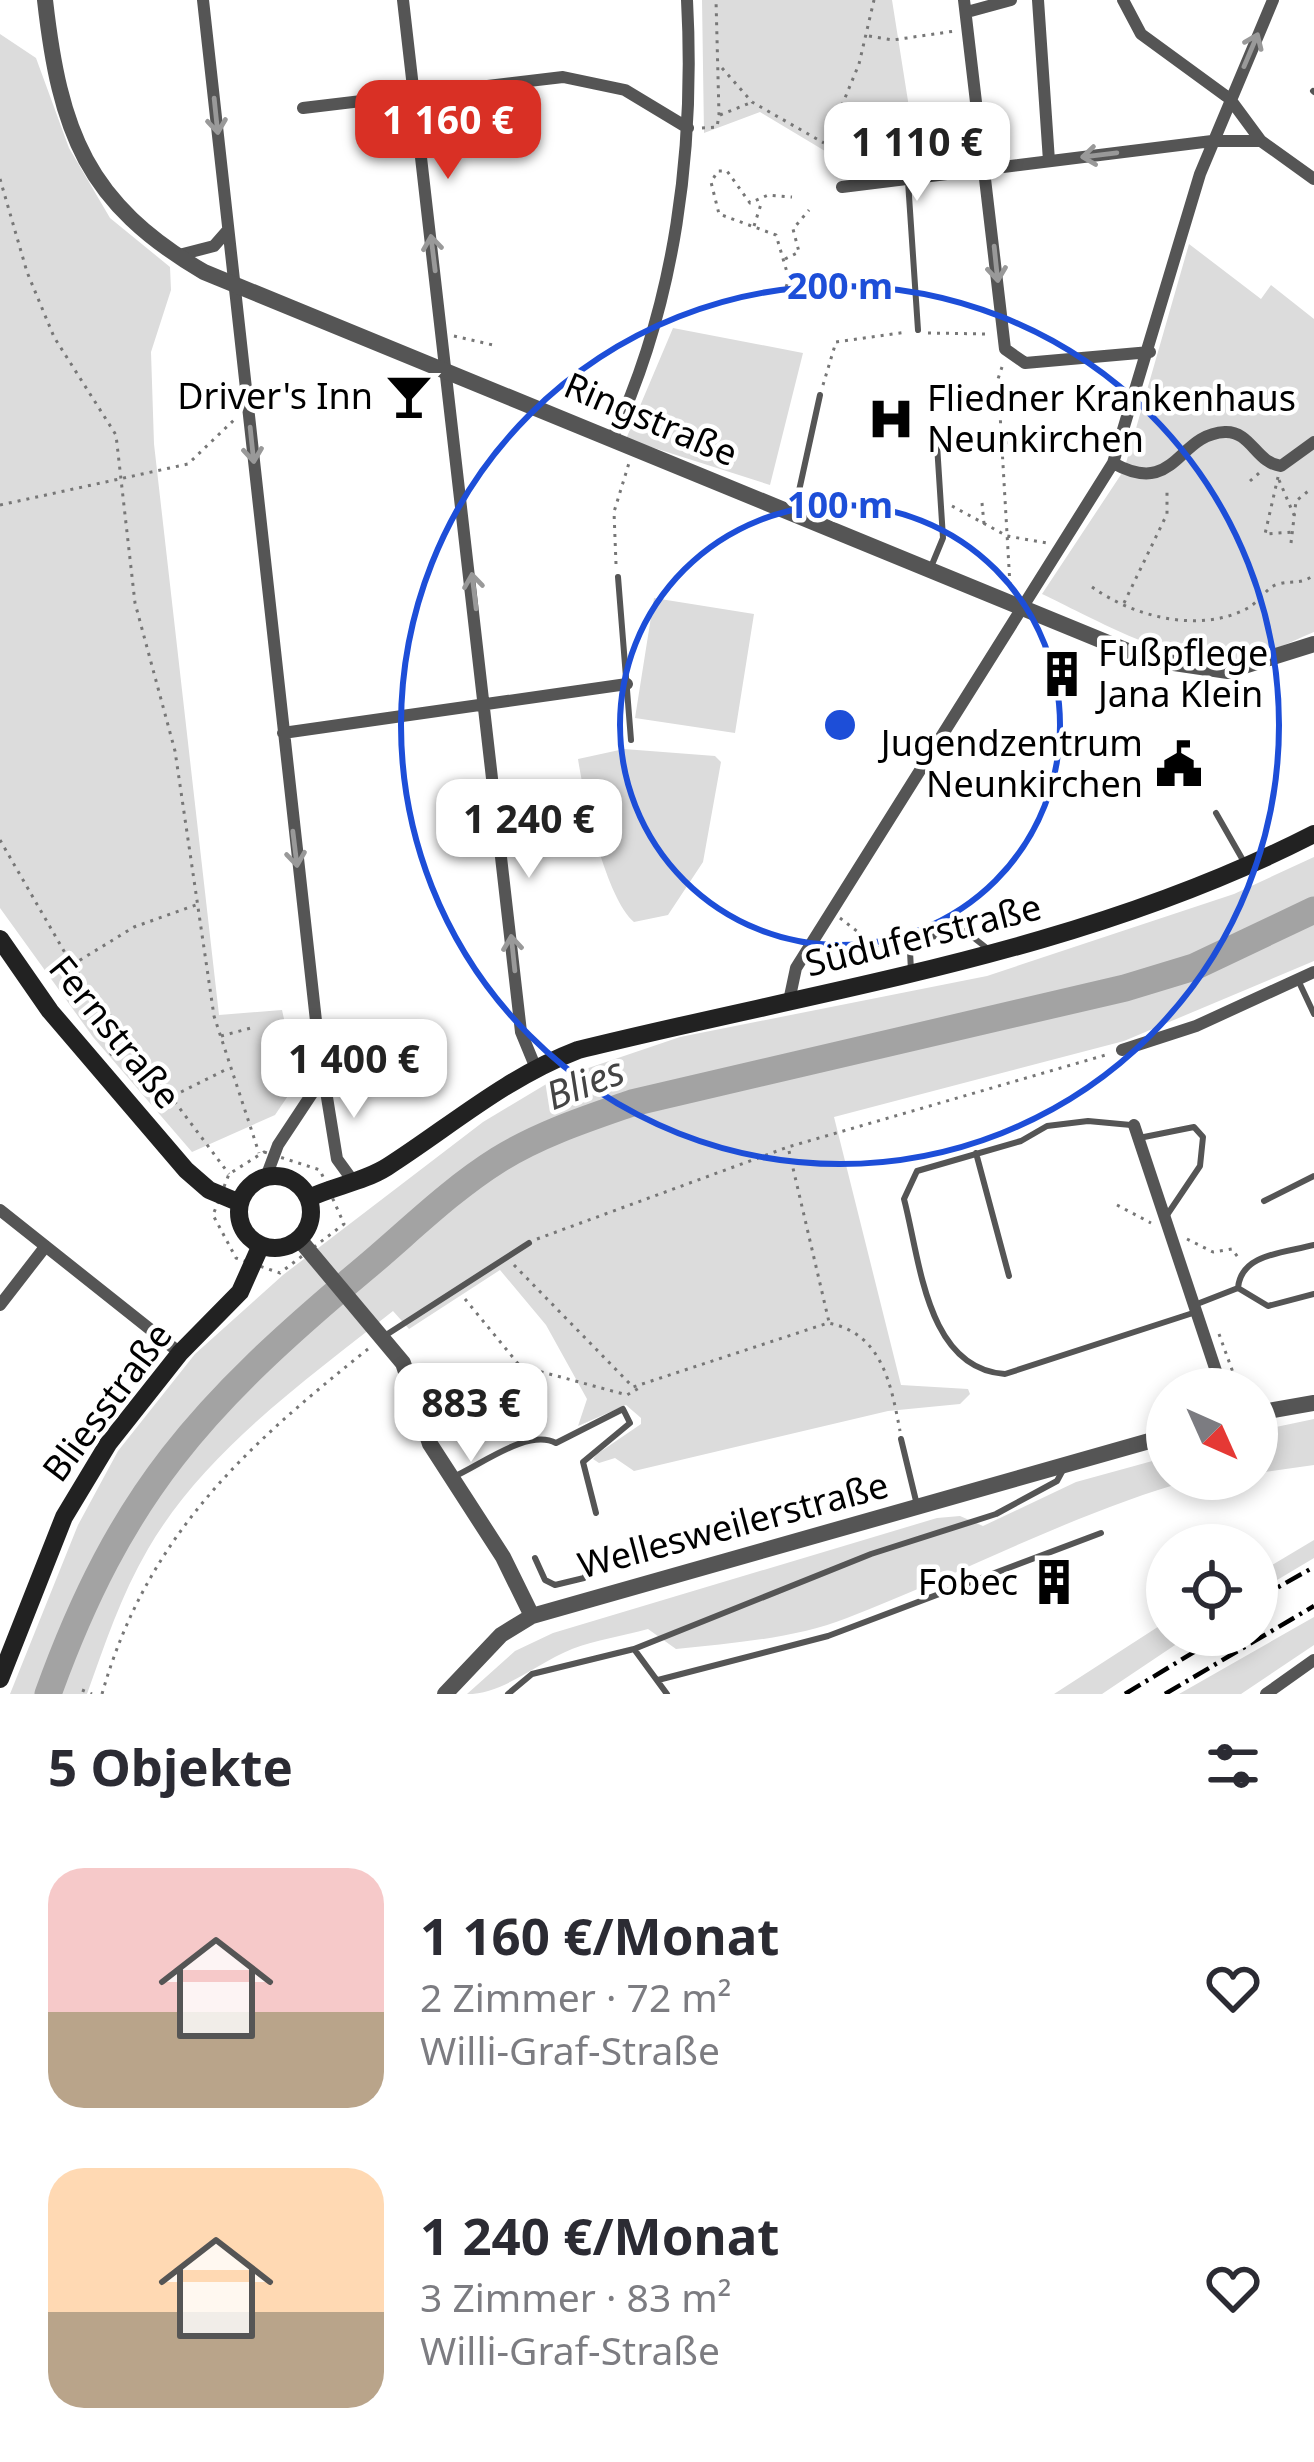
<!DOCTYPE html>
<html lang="de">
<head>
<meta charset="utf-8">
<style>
  :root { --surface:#fff; --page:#f2f2f3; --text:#2b2b33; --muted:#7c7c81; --accent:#d93025 }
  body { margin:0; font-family:"Noto Sans",sans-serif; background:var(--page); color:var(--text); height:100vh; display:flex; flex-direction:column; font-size:45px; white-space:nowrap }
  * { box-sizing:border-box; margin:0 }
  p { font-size:39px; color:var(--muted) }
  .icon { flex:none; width:66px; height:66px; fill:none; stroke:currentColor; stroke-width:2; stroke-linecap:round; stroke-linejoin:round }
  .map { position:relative; height:1694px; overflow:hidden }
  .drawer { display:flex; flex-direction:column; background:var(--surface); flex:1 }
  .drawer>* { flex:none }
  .needle { width:78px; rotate:135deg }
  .fabs { position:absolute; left:1146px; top:1368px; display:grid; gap:24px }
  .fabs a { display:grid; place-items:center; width:132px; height:132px; border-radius:50%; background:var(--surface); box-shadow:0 6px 18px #0003; font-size:60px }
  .price { position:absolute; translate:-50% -102px; padding:0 27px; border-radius:24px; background:#fff; color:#222; font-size:39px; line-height:78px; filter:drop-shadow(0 3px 6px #0008) }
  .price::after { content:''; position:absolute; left:50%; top:72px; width:36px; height:27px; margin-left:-18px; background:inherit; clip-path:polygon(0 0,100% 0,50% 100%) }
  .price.active { background:var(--accent); color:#fff }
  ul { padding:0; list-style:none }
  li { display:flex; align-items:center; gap:36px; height:300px; padding:0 48px }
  li span { display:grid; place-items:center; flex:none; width:336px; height:240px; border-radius:36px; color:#555 }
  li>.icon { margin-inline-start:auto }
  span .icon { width:144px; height:144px; fill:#fffc; stroke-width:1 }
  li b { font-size:51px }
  h2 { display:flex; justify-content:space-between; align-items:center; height:144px; padding:0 48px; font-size:51px }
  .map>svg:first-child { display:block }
</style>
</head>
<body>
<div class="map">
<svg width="1314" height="1694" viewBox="0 0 1314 1694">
  <rect width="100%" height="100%" fill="#fff"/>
  <!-- green -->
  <path fill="#dcdcdc" d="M702 0H892L911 120 856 133 845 163 760 112 704 133Z
    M0 34 36 58 69 148 110 218 170 267 171 290 151 352 154 444 219 1015 282 1010 298 1081 275 1115 192 1152 93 1037 0 908Z
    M1189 244 1261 299 1271 285 1314 319V632C1292 641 1268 654 1244 659 1188 673 1093 618 1042 594L1124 470Z
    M673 328 803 353 770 485 626 439Z
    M654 598 754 614 735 733 635 718Z
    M624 749 715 756 721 762 703 862 668 915 634 922C606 898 584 798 578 759Z
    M1314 857V961L1124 1041 834 1117 901 1385 968 1389 970 1394 960 1404 888 1411 634 1471 615 1458 599 1463 593 1459 597 1454 641 1424V1418L626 1405 578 1426 587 1399 546 1325 500 1270 409 1329 393 1311C306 1380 205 1451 148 1549 121 1595 105 1644 87 1694H10L78 1525 118 1451 195 1354 283 1275 483 1122 553 1080 680 1037 987 976 1234 894Z
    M1314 1419V1465L1257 1473V1431Z
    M1167 1457V1479H1194C1068 1515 966 1572 847 1618 793 1639 732 1643 676 1649L648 1629C623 1636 596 1640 572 1649 535 1664 504 1694 467 1694L515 1651 553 1633 937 1518 960 1516 983 1526 1076 1482Z
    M1314 1540V1558L1257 1592V1574Z
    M1314 1617V1645L1241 1694H1179Z
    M1167 1621V1635H1190L1102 1694H1054Z"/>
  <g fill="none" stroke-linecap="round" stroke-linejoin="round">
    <!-- river -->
    <path stroke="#a3a3a3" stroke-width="27" d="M48 1694C121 1492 202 1405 364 1269 407 1233 450 1190 498 1160 540 1134 586 1119 632 1103L1125 988 1194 967 1314 910"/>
    <!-- path -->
    <path stroke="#777" stroke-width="3" stroke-dasharray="3 6" stroke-linecap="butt" d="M869 36 893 40 955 31
      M722 68 752 102 824 143
      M720 115 750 103
      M702 128 717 127 719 115 716 0
      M840 171 826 144 859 64 874 0
      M0 179 27 272 54 337 116 435 135 603 175 751 214 1016 259 1153
      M754 226 762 201
      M785 259 799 252 793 229 809 210
      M786 287 789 279 776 235 719 214 711 182 718 171H727L750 203 768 195 792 197
      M928 333 989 334
      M454 336 493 345
      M1002 367 998 379 1010 585
      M823 385 836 342 907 332
      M1001 403 1026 401
      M1005 443 1033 441
      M1278 477 1265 534 1293 532
      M1279 480 1294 515
      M1250 481 1259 473
      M982 503 984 524
      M0 505 188 464 235 419
      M952 506 1007 536 1047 543
      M1291 543 1296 501 1312 488
      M616 564 614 512 629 463
      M1092 587C1134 617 1200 634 1248 608 1259 602 1267 587 1278 584 1293 580 1301 585 1314 575
      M1124 603 1167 514V492
      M0 840 72 965 229 1174
      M840 918 894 960
      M72 965 134 927 196 905
      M221 1036 251 1028
      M110 1055 126 1042
      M173 1096 229 1068
      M789 1151 829 1322
      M264 1152 320 1170 344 1224 280 1273 236 1258 213 1215 229 1174Z
      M1117 1205 1151 1223
      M537 1239 788 1147 1109 1054
      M1187 1239 1213 1252 1232 1249 1240 1260
      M514 1265 633 1387 828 1323C882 1333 891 1384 900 1431
      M465 1299 520 1366 627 1395 639 1388
      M1219 1334 1239 1389
      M82 1690 92 1694
      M102 1694C147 1536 244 1448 368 1349"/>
    <!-- service -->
    <path stroke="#555" stroke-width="6" d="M1313 91 1314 92
      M908 181 918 330
      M795 509 820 395
      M931 567 943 538 936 429
      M618 577 631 740
      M1216 813 1244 862
      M911 971 910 951 919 939 965 931 988 949
      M1298 980 1314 1014
      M1131 1125 1088 1121 1047 1126 1021 1141 917 1171 904 1199C920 1259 926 1369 1005 1374L1196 1312
      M1139 1138 1194 1127 1203 1137 1200 1166 1167 1215
      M976 1153 1009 1276
      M1264 1201 1314 1176
      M1314 1245C1285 1253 1241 1253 1238 1288L1268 1306 1314 1294
      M1197 1304 1238 1288
      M386 1335 529 1243
      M901 1439 917 1505
      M453 1477C481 1465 528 1428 556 1443L623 1409 630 1423 583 1462 596 1513
      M535 1558 545 1580 555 1585 584 1578 592 1566
      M634 1649 667 1694
      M658 1680 828 1636 1101 1533
      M508 1694 532 1674 634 1649 871 1554 996 1514 1057 1481 1064 1468"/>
    <!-- minor -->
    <path stroke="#555" stroke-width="12" d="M203 0 319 1048 337 1159 353 1181
      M403 0 521 1032 535 1066
      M964 0 1005 349 1025 363 1150 352
      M1038 0 1049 161
      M1123 0 1141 34 1230 99 1261 141 1314 179
      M967 12 1011 0
      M303 108 563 77 625 90 688 128
      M842 187 1212 141H1261
      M179 255 214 246 228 230
      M612 439C676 303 695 148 687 0
      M1113 463C1176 498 1177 434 1225 432 1251 431 1256 463 1281 466L1314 442
      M283 733 627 684
      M789 1001 796 968 1113 463 1200 174 1273 0
      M1122 1050 1196 1026 1314 972
      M1134 1125 1222 1389
      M266 1177 278 1145 323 1077
      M0 1210 180 1353
      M0 1305 45 1247
      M1266 1694 1314 1660"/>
    <!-- tertiary -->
    <path stroke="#555" stroke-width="16" d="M45 0C60 132 86 203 204 272L1147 659 1228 671 1314 644
      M299 1239 403 1363 430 1444 503 1557 532 1616
      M1257 1413 1314 1403
      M445 1694 501 1635 532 1616 1167 1436"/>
    <!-- secondary -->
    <path stroke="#222" stroke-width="18" d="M0 939 50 1011 186 1170 209 1190 240 1203
      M239 1212a36 36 0 1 1 72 0a36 36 0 1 1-72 0Z
      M309 1198C334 1186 363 1182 387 1167 451 1126 505 1078 578 1050 828 988 1082 953 1314 834
      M0 1679 64 1517 108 1444 180 1353 240 1292 261 1245"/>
    <!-- rail -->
    <path stroke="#000" stroke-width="4.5" stroke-dasharray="18 6 3 6" stroke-linecap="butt" d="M1257 1599 1314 1567
      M1125 1694 1222 1635
      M1165 1694 1314 1606"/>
  </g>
  <!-- one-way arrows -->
  <defs><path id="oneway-shaft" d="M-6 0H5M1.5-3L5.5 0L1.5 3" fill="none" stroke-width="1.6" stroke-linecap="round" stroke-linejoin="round" transform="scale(3)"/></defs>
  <g stroke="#999">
    <use href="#oneway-shaft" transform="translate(1251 50) rotate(-67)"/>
    <use href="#oneway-shaft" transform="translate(216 116) rotate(84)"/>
    <use href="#oneway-shaft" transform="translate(1099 155) rotate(173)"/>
    <use href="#oneway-shaft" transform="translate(433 253) rotate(-97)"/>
    <use href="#oneway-shaft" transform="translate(996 264) rotate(84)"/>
    <use href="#oneway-shaft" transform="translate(252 445) rotate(84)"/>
    <use href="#oneway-shaft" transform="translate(474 591) rotate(-97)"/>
    <use href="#oneway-shaft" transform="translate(295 849) rotate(83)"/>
    <use href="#oneway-shaft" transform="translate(513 953) rotate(-96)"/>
  </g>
  <!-- distance rings -->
  <g fill="none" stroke="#1d4ed8" stroke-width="6">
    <circle cx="840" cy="725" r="220"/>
    <circle cx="840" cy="725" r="439"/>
  </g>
  <!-- icons -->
  <defs>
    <symbol id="bar-bare" viewBox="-9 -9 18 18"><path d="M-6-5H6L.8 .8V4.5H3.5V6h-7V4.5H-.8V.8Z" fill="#000" stroke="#fff" stroke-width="2.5" paint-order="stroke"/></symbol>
    <symbol id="hospital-bare" viewBox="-9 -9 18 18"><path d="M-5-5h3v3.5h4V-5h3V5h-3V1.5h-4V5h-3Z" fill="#000" stroke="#fff" stroke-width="2.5" paint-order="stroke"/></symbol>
    <symbol id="building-bare" viewBox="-9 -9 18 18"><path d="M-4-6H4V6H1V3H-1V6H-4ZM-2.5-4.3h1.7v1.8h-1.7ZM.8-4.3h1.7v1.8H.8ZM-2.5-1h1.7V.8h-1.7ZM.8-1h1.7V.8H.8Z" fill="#000" stroke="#fff" stroke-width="2.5" paint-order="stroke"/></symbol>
    <symbol id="civic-bare" viewBox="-9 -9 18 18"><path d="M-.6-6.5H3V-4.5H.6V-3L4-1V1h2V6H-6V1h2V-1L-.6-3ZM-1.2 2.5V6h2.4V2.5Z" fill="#000" stroke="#fff" stroke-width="2.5" paint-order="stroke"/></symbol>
  </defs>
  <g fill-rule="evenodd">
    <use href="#bar-bare" x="376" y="363" width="66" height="66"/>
    <use href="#hospital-bare" x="858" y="386" width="66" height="66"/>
    <use href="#building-bare" x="1029" y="641" width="66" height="66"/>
    <use href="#civic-bare" x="1146" y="731" width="66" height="66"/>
    <use href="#building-bare" x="1021" y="1549" width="66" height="66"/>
  </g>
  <g text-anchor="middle" stroke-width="9" stroke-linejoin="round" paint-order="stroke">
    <!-- poi labels -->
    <g font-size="36" fill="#000" stroke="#fff" text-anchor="end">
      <text x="373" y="409">Driver's Inn</text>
      <text x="927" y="411" text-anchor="start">Fliedner Krankenhaus<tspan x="927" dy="41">Neunkirchen</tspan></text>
      <text x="1098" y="666" text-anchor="start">Fußpflege<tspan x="1098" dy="41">Jana Klein</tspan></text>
      <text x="1143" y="756">Jugendzentrum<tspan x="1143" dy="41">Neunkirchen</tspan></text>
      <text x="1018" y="1595">Fobec</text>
    </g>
    <!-- street labels -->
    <g font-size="36" fill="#000" stroke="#fff">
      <text transform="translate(651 419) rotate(23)" y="13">Ringstraße</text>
      <text transform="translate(923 935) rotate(-14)" y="13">Süduferstraße</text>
      <text transform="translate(115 1032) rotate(51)" y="13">Fernstraße</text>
      <text transform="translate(107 1402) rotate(-53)" y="13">Bliesstraße</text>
      <text transform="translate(733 1525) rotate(-15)" y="13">Wellesweilerstraße</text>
    </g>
    <!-- water labels -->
    <g font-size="39" font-style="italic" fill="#444" stroke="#fff">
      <text transform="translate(585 1083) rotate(-21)" y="14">Blies</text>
    </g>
  </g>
  <circle cx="840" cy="725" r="18" fill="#1d4ed8" stroke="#fff" stroke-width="6"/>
  <g font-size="36" text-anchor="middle" font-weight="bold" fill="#1d4ed8" stroke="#fff" stroke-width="9" stroke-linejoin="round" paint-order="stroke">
    <text x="840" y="299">200 m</text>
    <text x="840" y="518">100 m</text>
  </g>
</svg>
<div class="fabs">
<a><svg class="needle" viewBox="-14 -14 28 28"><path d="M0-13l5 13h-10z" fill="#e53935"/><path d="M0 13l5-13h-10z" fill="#7c7c81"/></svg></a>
<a><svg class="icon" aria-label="locate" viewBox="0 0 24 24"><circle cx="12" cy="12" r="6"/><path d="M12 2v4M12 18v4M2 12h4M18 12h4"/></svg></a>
</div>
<b class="price active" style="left:448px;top:182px">1 160 €</b>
<b class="price" style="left:917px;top:204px">1 110 €</b>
<b class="price" style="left:529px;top:881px">1 240 €</b>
<b class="price" style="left:354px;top:1121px">1 400 €</b>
<b class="price" style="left:471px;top:1465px">883 €</b>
</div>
<section class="drawer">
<h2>5 Objekte<svg class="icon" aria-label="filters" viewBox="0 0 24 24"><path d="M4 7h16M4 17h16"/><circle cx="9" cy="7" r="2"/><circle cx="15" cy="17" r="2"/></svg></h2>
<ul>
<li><span style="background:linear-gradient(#f6c9c9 60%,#b9a48a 0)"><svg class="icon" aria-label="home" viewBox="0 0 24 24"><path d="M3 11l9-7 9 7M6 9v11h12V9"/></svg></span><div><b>1 160 €/Monat</b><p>2 Zimmer · 72 m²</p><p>Willi-Graf-Straße</p></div><svg class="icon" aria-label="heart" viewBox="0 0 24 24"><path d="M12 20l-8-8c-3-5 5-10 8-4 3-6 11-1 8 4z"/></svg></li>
<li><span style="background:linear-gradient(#ffd9b3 60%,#b9a48a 0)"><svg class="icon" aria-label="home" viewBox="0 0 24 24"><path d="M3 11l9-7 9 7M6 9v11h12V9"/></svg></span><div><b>1 240 €/Monat</b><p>3 Zimmer · 83 m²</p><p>Willi-Graf-Straße</p></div><svg class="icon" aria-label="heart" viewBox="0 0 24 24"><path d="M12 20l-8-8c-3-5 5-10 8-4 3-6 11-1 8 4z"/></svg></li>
</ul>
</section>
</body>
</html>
